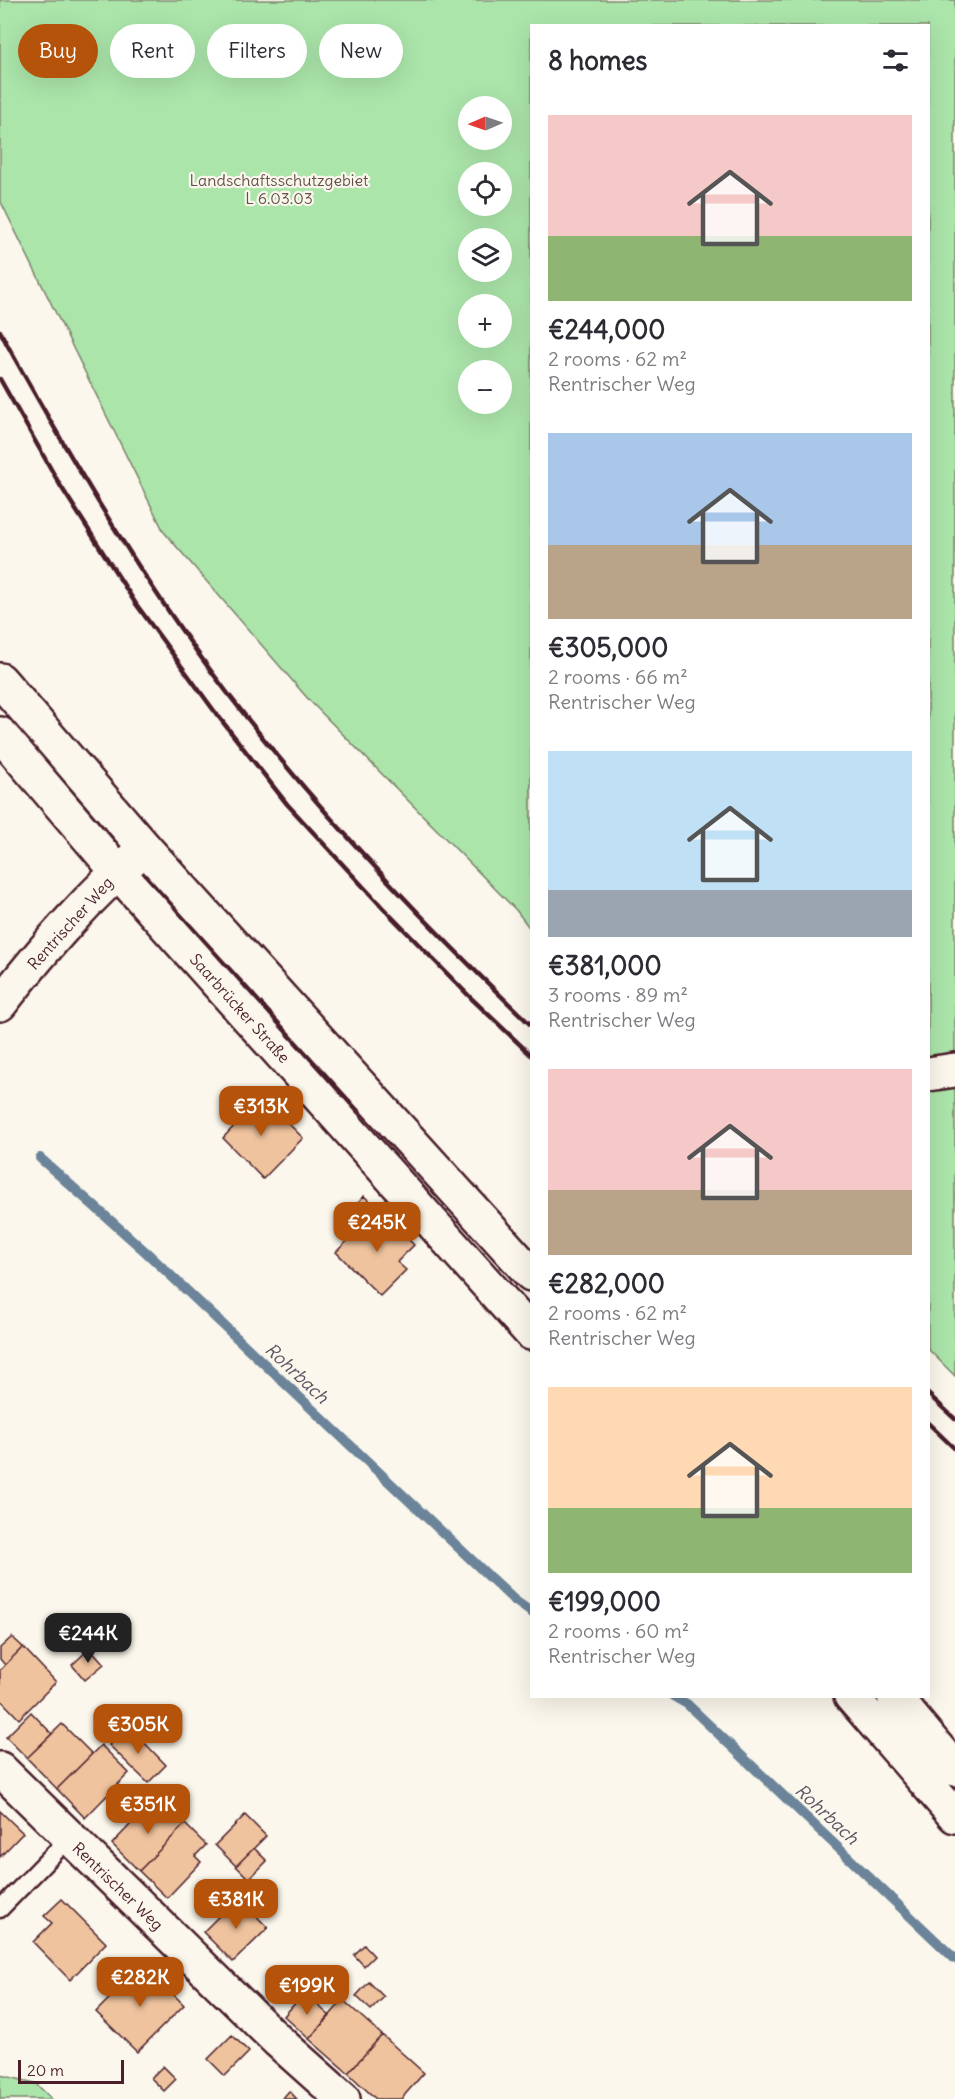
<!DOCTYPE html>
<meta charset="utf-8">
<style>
:root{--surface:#fff;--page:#f7f7f7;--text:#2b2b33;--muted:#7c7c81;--accent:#b45309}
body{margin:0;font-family:Delius,sans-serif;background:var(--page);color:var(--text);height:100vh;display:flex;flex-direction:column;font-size:22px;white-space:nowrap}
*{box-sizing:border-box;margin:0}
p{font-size:20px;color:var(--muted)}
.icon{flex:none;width:33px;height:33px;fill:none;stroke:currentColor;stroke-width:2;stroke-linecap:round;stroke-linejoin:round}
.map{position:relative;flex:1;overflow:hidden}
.panel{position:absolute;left:530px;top:24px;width:400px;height:1674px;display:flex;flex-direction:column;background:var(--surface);border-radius:0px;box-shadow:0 6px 24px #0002}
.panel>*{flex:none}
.banner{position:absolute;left:18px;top:24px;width:422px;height:54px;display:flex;gap:12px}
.needle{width:39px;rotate:268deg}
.controls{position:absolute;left:458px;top:96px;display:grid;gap:12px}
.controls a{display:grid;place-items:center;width:54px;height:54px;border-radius:50%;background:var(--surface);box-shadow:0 6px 24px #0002;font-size:30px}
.scale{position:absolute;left:18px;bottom:15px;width:106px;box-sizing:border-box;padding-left:6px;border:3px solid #4a1f2b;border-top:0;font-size:16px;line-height:21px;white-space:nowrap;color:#4a1f2b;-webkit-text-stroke:4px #fbf7ec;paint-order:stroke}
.price{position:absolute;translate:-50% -51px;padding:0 14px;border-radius:12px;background:var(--accent);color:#fff;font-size:20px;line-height:39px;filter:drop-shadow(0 2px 3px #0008)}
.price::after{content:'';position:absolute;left:50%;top:36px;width:18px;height:14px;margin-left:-9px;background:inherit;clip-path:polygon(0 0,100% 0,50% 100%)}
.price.active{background:#222;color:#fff}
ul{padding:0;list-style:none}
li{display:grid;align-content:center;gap:12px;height:318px;padding:0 18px}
li span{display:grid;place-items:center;height:186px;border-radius:0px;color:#555}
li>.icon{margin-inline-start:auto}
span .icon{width:108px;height:108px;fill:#fffc;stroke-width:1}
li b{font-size:26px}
h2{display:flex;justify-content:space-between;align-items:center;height:72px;padding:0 18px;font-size:26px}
.chip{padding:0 21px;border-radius:27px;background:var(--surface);box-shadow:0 6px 24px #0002;font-size:21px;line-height:54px}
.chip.active{background:var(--accent);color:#fff}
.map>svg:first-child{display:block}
.green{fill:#abe5aa;stroke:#7a826a;stroke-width:1.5;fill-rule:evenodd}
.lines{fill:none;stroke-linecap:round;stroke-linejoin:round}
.stream{stroke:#6c849a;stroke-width:10}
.building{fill:#efc39e;stroke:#4a1f2b;stroke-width:1.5}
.service-casing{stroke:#4a1f2b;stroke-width:21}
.minor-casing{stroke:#4a1f2b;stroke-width:38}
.secondary-casing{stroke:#4a1f2b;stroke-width:38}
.service{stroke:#fbf7ec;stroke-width:16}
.minor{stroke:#fbf7ec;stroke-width:33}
.secondary{stroke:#fbf7ec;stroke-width:33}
.rail{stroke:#4a1f2b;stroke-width:4.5}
.labels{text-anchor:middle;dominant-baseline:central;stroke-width:4.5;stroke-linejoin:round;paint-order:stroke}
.park-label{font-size:16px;fill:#62504b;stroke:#fbf7ec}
.street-label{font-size:16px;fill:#4a1f2b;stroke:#fbf7ec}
.water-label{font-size:18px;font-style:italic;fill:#5b5262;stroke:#fbf7ec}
</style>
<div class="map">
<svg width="955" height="2099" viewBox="0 0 955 2099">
<rect width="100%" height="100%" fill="#fbf7ec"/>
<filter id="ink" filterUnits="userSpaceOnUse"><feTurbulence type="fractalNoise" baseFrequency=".0167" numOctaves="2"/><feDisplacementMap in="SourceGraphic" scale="12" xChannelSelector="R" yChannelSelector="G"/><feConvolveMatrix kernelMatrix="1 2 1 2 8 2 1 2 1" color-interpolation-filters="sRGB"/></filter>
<g filter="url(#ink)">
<path class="green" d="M0 0H955V1376L928 1349V26H531V930L516 910 309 700 164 532 0 200ZM468 106H501V140H468ZM468 172H501V206H468ZM468 238H501V272H468ZM468 304H501V338H468ZM468 370H501V404H468Z
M0 2075 35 2083 52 2099H0Z"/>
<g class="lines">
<path class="stream" d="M40 1158 147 1253 514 1600 531 1612
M673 1696 687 1704 955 1959"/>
</g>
<path class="building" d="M263 1098 303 1138 263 1179 223 1138 235 1125 227 1118 241 1104 249 1111Z
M364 1196 379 1210 355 1234 341 1220Z
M379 1210 414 1245 397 1262 406 1270 380 1296 336 1252Z
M12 1637 23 1647 5 1665 0 1659V1648Z
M23 1647 56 1682 19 1719 0 1699V1670Z
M90 1648 104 1664 85 1680 72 1665Z
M31 1712 52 1734 27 1758 6 1737Z
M62 1724 92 1754 57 1789 27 1758Z
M128 1726 166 1765 148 1783 109 1745Z
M101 1745 129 1773 85 1818 57 1789Z
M162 1802 185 1824 139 1871 112 1844 146 1808 152 1813Z
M0 1811 23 1833 0 1857Z
M245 1815 266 1836 236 1866 215 1845Z
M185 1824 206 1845 195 1856 201 1862 167 1898 139 1871Z
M254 1848 267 1861 249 1879 236 1866Z
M238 1897 268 1928 233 1962 203 1932Z
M62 1899 106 1943 70 1980 33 1942 52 1923 44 1916Z
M364 1945 374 1956 364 1966 354 1955Z
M143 1964 184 2005 137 2052 96 2012Z
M369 1982 384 1997 371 2010 356 1996Z
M304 1993 330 2016 309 2039 284 2016Z
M343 2000 382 2035 348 2073 309 2039Z
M232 2035 249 2052 225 2076 208 2059Z
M382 2035 424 2073 401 2099H376L348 2073Z
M163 2066 176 2079 164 2091 151 2078Z
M289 2091 297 2099H282Z"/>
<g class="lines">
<defs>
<path id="service" d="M0 1909 69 1838"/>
<path id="minor" d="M0 1004C44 948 90 894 145 848
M0 1769 277 2040 343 2099"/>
<path id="secondary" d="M0 680 145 848 531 1274
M0 734 117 871 531 1333
M928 1074 955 1070
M851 1696 955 1816
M894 1696 955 1769"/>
</defs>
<use href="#service" class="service-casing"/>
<use href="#minor" class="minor-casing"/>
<use href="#secondary" class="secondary-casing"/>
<use href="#service" class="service"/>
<use href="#minor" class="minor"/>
<use href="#secondary" class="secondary"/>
<path class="rail" d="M0 331C16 362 34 392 51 422 105 516 163 609 229 695 320 813 423 922 531 1025
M0 379 60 485 136 604 215 712 287 804 382 907 472 999 531 1055
M928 1394 955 1419
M928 1423 955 1449"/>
</g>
</g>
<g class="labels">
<g class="park-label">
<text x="279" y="180">Landschaftsschutzgebiet<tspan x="279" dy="18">L 6.03.03</tspan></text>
</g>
<g class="street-label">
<text transform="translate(70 923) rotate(-48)">Rentrischer Weg</text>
<text transform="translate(240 1008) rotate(48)">Saarbrücker Straße</text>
<text transform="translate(118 1886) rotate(44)">Rentrischer Weg</text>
</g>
<g class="water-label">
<text transform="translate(297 1373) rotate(43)">Rohrbach</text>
<text transform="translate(827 1814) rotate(43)">Rohrbach</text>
</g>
</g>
</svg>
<div class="controls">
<a><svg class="needle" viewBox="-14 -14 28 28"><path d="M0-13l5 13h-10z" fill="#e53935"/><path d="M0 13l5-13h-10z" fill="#7c7c81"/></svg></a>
<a><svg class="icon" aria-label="locate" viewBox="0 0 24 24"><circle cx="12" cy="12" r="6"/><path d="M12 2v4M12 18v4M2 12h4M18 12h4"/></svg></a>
<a><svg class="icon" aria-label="layers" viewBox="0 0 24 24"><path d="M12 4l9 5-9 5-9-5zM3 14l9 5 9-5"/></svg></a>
<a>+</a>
<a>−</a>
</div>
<div class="scale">20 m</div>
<b class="price" style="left:261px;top:1137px">€313K</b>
<b class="price" style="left:377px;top:1253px">€245K</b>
<b class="price active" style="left:88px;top:1664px">€244K</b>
<b class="price" style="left:138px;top:1755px">€305K</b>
<b class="price" style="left:148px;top:1835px">€351K</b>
<b class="price" style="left:236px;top:1930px">€381K</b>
<b class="price" style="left:140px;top:2008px">€282K</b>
<b class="price" style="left:307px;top:2016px">€199K</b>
<div class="banner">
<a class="chip active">Buy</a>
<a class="chip">Rent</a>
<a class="chip">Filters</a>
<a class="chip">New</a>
</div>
<section class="panel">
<h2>8 homes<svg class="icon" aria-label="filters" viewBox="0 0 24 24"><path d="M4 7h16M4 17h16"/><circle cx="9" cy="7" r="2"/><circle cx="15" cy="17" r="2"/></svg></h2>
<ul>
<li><span style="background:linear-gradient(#f6c9c9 65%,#8fb573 0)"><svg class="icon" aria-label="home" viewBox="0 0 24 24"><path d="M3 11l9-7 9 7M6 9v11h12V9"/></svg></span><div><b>€244,000</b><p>2 rooms · 62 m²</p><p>Rentrischer Weg</p></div></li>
<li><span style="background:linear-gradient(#a9c7e8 60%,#b9a48a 0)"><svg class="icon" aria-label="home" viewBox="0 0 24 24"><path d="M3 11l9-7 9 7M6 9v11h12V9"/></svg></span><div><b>€305,000</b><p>2 rooms · 66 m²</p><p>Rentrischer Weg</p></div></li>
<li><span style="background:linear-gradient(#bfe0f5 75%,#9aa5b1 0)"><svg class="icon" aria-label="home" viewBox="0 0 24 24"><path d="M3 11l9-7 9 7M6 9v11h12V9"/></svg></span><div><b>€381,000</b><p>3 rooms · 89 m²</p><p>Rentrischer Weg</p></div></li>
<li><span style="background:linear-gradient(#f6c9c9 65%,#b9a48a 0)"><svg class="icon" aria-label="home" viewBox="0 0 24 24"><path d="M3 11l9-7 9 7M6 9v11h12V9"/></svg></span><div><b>€282,000</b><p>2 rooms · 62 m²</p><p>Rentrischer Weg</p></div></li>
<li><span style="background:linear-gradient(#ffd9b3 65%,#8fb573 0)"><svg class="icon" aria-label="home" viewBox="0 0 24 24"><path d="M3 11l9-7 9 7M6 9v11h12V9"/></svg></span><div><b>€199,000</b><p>2 rooms · 60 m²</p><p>Rentrischer Weg</p></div></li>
</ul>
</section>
</div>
